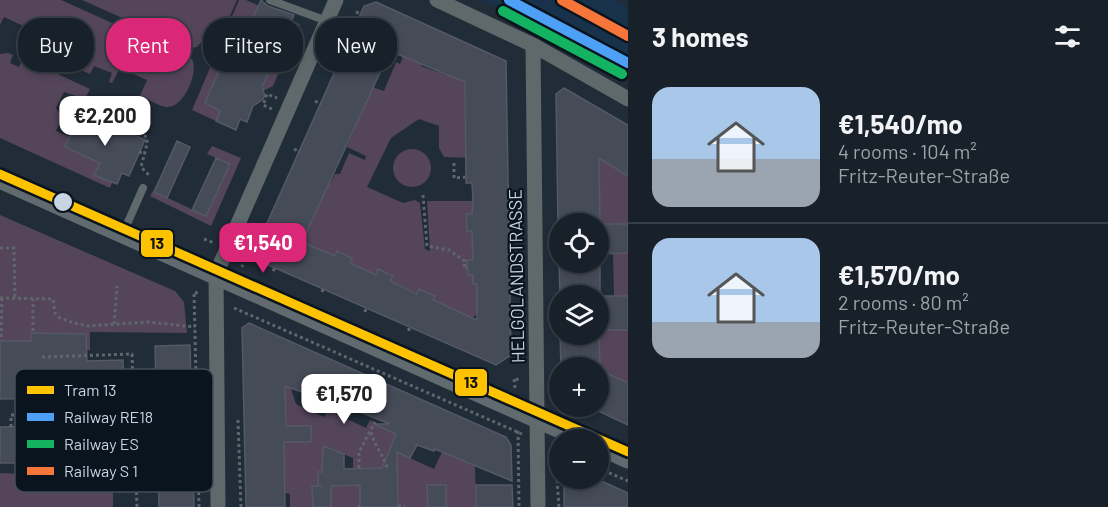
<!DOCTYPE html>
<meta charset="utf-8">
<style>
:root{--surface:#18212a;--page:#252e36;--text:#f1f3f6;--muted:#9fa3a8;--line:#363e47;--accent:#db2777}
body{margin:0;font-family:Barlow,sans-serif;background:var(--page);color:var(--text);height:100vh;display:flex;flex-direction:column;font-size:22px;white-space:nowrap}
*{box-sizing:border-box;margin:0}
p{font-size:20px;color:var(--muted)}
.icon{flex:none;width:33px;height:33px;fill:none;stroke:currentColor;stroke-width:2;stroke-linecap:round;stroke-linejoin:round}
.map{position:relative;flex:1;overflow:hidden}
.sheet{display:flex;flex-direction:column;background:var(--surface);width:480px}
.sheet>*{flex:none}
.guide{position:absolute;left:18px;top:18px;width:519px;height:54px;display:flex;gap:12px}
.buttons{position:absolute;left:549px;top:213px;display:grid;gap:12px}
.buttons a{display:grid;place-items:center;width:60px;height:60px;border-radius:50%;background:var(--surface);box-shadow:0 3px 9px #0003,0 0 0 2px var(--line);font-size:30px}
.price{position:absolute;translate:-50% -51px;padding:0 14px;border-radius:12px;background:#fff;color:#222;font-size:20px;line-height:39px;filter:drop-shadow(0 2px 3px #0008)}
.price::after{content:'';position:absolute;left:50%;top:36px;width:18px;height:14px;margin-left:-9px;background:inherit;clip-path:polygon(0 0,100% 0,50% 100%)}
.price.active{background:var(--accent);color:#fff}
ul{padding:0;list-style:none}
li{display:flex;align-items:center;gap:18px;height:150px;padding:0 24px}
li+li{border-top:2px solid var(--line)}
li span{display:grid;place-items:center;flex:none;width:168px;height:120px;border-radius:18px;color:#555}
li>.icon{margin-inline-start:auto}
span .icon{width:72px;height:72px;fill:#fffc;stroke-width:1}
li b{font-size:26px}
h2{display:flex;justify-content:space-between;align-items:center;height:72px;padding:0 24px;font-size:26px}
.pill{padding:0 21px;border-radius:24px;background:var(--surface);box-shadow:0 3px 9px #0003,0 0 0 2px var(--line);font-size:21px;line-height:54px}
.pill.active{background:var(--accent);color:#fff}
main{display:flex;flex:1;min-height:0}
.map>svg:first-child{display:block}
.built{fill:#19324b}
.green{fill:#54455b}
.building{fill:#454b57;stroke:#545965;stroke-width:1.5;fill-rule:evenodd}
.lines{fill:none;stroke-linecap:round;stroke-linejoin:round}
.path{stroke:#5f666b;stroke-width:3;stroke-dasharray:3 3;stroke-linecap:butt}
.lane{stroke:#5f686b;stroke-width:8}
.street{stroke:#5f686b;stroke-width:15}
.secondary{stroke:#606a6f;stroke-width:21}
.rail-1-casing{stroke:#0a141e;stroke-width:15}
.rail-2-casing{stroke:#0a141e;stroke-width:15}
.rail-3-casing{stroke:#0a141e;stroke-width:15}
.rail-1{stroke:#4ea0f7;stroke-width:10}
.rail-2{stroke:#13b361;stroke-width:10}
.rail-3{stroke:#f67539;stroke-width:10}
.tram-1-casing{stroke:#0a141e;stroke-width:14}
.tram-1{stroke:#fdc300;stroke-width:9}
.stop-dot{fill:#c7d4e2;stroke:#0a141e;stroke-width:2}
.labels{text-anchor:middle;dominant-baseline:central;stroke-width:4.5;stroke-linejoin:round;paint-order:stroke}
.street-label{font-size:18px;fill:#c7d4e2;stroke:#0a141e}
.key{fill:#0a141e;stroke:#434e59;stroke-width:1.5}
.key-label{font-size:16px;fill:#c7d4e2}
.line-badge{stroke:#0a141e;stroke-width:2}
.pale-badge-label{font-size:16px;text-anchor:middle;font-weight:bold;fill:#111}
</style>
<main>
<div class="map">
<svg width="628" height="507" viewBox="0 0 628 507">
<rect width="100%" height="100%" fill="#202c38"/>
<path class="built" d="M481 0H616L628 7V75L525 19Z"/>
<path class="green" d="M0 0H61L192 59C199 72 184 109 166 107 158 106 148 99 140 96L147 80 120 68 112 83 109 82 112 73 94 66 90 74 78 69 83 56 53 43 47 55 49 45 30 36 23 45 30 29 4 17 0 25Z
M82 0H237L220 38 209 33 197 47 190 48Z
M239 0H246L300 24 273 86 263 91 260 90 290 25 257 11 214 107 220 111 216 121 192 110Z
M405 51 409 59 421 64V66L458 79H465L471 133H465V143L471 144 472 158 444 157 439 148V126L419 119 391 138 367 187 403 203 415 200 420 203 425 249 430 251 427 201H473L472 215 466 216 467 231H472L473 260 467 261 468 275H473L477 284V314L472 318 433 301 434 296 419 289 417 293 390 281 392 275 378 270 376 275 350 263 352 258 337 252 335 256 302 246 301 235C310 220 316 207 323 192 326 186 332 182 335 174H340L349 153 365 160 366 156 347 147 372 87 384 91 396 62 400 64Z
M8 53 13 55 10 63 19 67 23 58 90 89 85 99 64 92 56 108 62 117 56 131 70 137 65 147 117 170 110 188 0 138V54Z
M594 139 625 166 622 172 628 176V224L616 253H628V296H614V330H628V383L603 371 600 366 599 296H614L613 254H599L600 221Z
M212 146 241 158 211 226 150 196 153 191 206 216 230 164 207 154Z
M393 168a19 19 0 1 1 38 0a19 19 0 1 1-38 0Z
M0 215 175 291 184 302 187 333 90 332V350L0 352Z
M294 381 291 389 296 404 324 417 329 406 345 413 343 417 366 428 370 420 394 433 397 432 390 449 434 469 442 452 475 466 476 507H446V485H428V507H398L397 468H353V458L323 446 322 472H318V486L313 487V507H290V494L285 493 284 442H311L310 426H283L277 391Z
M0 473 113 477V507H0Z
M331 486H360V507H331Z"/>
<path class="building" d="M261 0 268 6 294 15 262 87 265 96 262 100 253 106 247 122 240 119 236 130 216 121 220 111 205 103 224 59 233 63Z
M376 2 506 61 511 355 496 365 259 261 255 250 364 6ZM390 51 465 82 466 183H472L473 201 472 214H466L467 231H472L473 260H467L468 275H473V284H477V320L433 300 435 296 419 289 417 294 390 281 393 276 378 269 376 275 350 263 352 258 337 251 335 256 302 242Z
M564 88 628 125V176L599 158 600 224H558L556 94Z
M81 111 145 140 129 176 122 173 117 184 94 175 100 163 65 147Z
M177 141 190 147 167 198 154 192Z
M216 158 230 164 206 216 192 210Z
M598 224H628V253L598 254Z
M559 262H600V296H560Z
M598 296H628V330H598Z
M249 323 506 437 511 445 512 481 435 449 434 451 417 445 410 458 397 452 398 507H360V485L331 486V507H313L312 486H322H318V472H322L323 446 344 454V469L382 468 396 434 374 424H390L310 392V395L285 386 286 426H311V442H284L285 507H246L242 328Z
M31 333 86 334 87 361 123 360 124 397 0 399V341H31Z
M560 334H599L600 368H561Z
M190 345 194 507H159L155 346Z
M598 369 628 383V425L598 411Z
M42 426 43 463H0V427Z
M564 478H595L628 493V507H564Z
M427 485H446V507H428Z
M476 485H512L513 507H476Z"/>
<g class="lines">
<path class="path" d="M356 12 361 14
M334 59 339 62
M315 101 321 104
M272 109 263 105 267 94 277 98
M86 114 88 110 147 137V144L141 167 149 175
M294 149 300 152
M139 152 145 154
M454 163V178L465 177
M423 195 427 246 449 250 465 261 464 268H467
M204 239 214 243
M0 248H14L15 298
M242 255 245 256 242 267
M253 260 257 255
M273 271 275 268
M322 292 323 289
M0 298 53 299 55 313 60 318 74 323 88 326 148 322 195 327
M234 308 522 434
M365 312 366 308
M114 324 117 286
M33 331V299
M409 331V328
M1 337 2 298
M42 357 132 354 137 507
M515 388 514 378 521 381
M90 414V424
M238 420 241 507
M11 427V415L156 414
M518 431 519 507
M371 432C374 446 384 455 387 468
M555 450 559 507
M359 468V452L375 422
M598 468 628 481
M398 506 405 507
M199 507 194 292 200 294
M358 507H360"/>
<path class="lane" d="M270 0 327 21
M124 231 143 188"/>
<path class="street" d="M437 0 533 45 628 99
M533 45 538 507
M218 507 216 274 336 0"/>
<path class="secondary" d="M0 178 587 440
M598 444 628 458"/>
<defs>
<path id="rail-1" d="M509 0 628 63"/>
<path id="rail-2" d="M503 11 622 74"/>
<path id="rail-3" d="M562 0 628 36"/>
</defs>
<use href="#rail-1" class="rail-1-casing"/>
<use href="#rail-2" class="rail-2-casing"/>
<use href="#rail-3" class="rail-3-casing"/>
<use href="#rail-1" class="rail-1"/>
<use href="#rail-2" class="rail-2"/>
<use href="#rail-3" class="rail-3"/>
<defs>
<path id="tram-1" d="M0 174 628 452"/>
</defs>
<use href="#tram-1" class="tram-1-casing"/>
<use href="#tram-1" class="tram-1"/>
</g>
<circle class="stop-dot" cx="63" cy="202" r="10"/>
<g class="labels">
<g class="street-label">
<text transform="translate(516 276) rotate(-91)">HELGOLANDSTRASSE</text>
</g>
</g>
<rect x="15" y="369" width="198" height="123" rx="9" class="key"/>
<rect x="27" y="386" width="27" height="8" fill="#fdc300"/>
<rect x="27" y="413" width="27" height="8" fill="#4ea0f7"/>
<rect x="27" y="440" width="27" height="8" fill="#13b361"/>
<rect x="27" y="467" width="27" height="8" fill="#f67539"/>
<g class="key-label">
<text x="64" y="396">Tram 13</text>
<text x="64" y="423">Railway RE18</text>
<text x="64" y="450">Railway ES</text>
<text x="64" y="477">Railway S 1</text>
</g>
<g class="line-badge">
<rect x="140" y="229" width="34" height="29" rx="6" fill="#fdc300"/>
<rect x="454" y="368" width="34" height="29" rx="6" fill="#fdc300"/>
</g>
<g class="pale-badge-label">
<text x="157" y="249">13</text>
<text x="471" y="388">13</text>
</g>
</svg>
<div class="buttons">
<a><svg class="icon" aria-label="locate" viewBox="0 0 24 24"><circle cx="12" cy="12" r="6"/><path d="M12 2v4M12 18v4M2 12h4M18 12h4"/></svg></a>
<a><svg class="icon" aria-label="layers" viewBox="0 0 24 24"><path d="M12 4l9 5-9 5-9-5zM3 14l9 5 9-5"/></svg></a>
<a>+</a>
<a>−</a>
</div>
<b class="price" style="left:105px;top:147px">€2,200</b>
<b class="price active" style="left:263px;top:274px">€1,540</b>
<b class="price" style="left:344px;top:425px">€1,570</b>
<div class="guide">
<a class="pill">Buy</a>
<a class="pill active">Rent</a>
<a class="pill">Filters</a>
<a class="pill">New</a>
</div>
</div>
<section class="sheet">
<h2>3 homes<svg class="icon" aria-label="filters" viewBox="0 0 24 24"><path d="M4 7h16M4 17h16"/><circle cx="9" cy="7" r="2"/><circle cx="15" cy="17" r="2"/></svg></h2>
<ul>
<li><span style="background:linear-gradient(#a9c7e8 60%,#9aa5b1 0)"><svg class="icon" aria-label="home" viewBox="0 0 24 24"><path d="M3 11l9-7 9 7M6 9v11h12V9"/></svg></span><div><b>€1,540/mo</b><p>4 rooms · 104 m²</p><p>Fritz-Reuter-Straße</p></div></li>
<li><span style="background:linear-gradient(#a9c7e8 70%,#9aa5b1 0)"><svg class="icon" aria-label="home" viewBox="0 0 24 24"><path d="M3 11l9-7 9 7M6 9v11h12V9"/></svg></span><div><b>€1,570/mo</b><p>2 rooms · 80 m²</p><p>Fritz-Reuter-Straße</p></div></li>
</ul>
</section>
</main>
